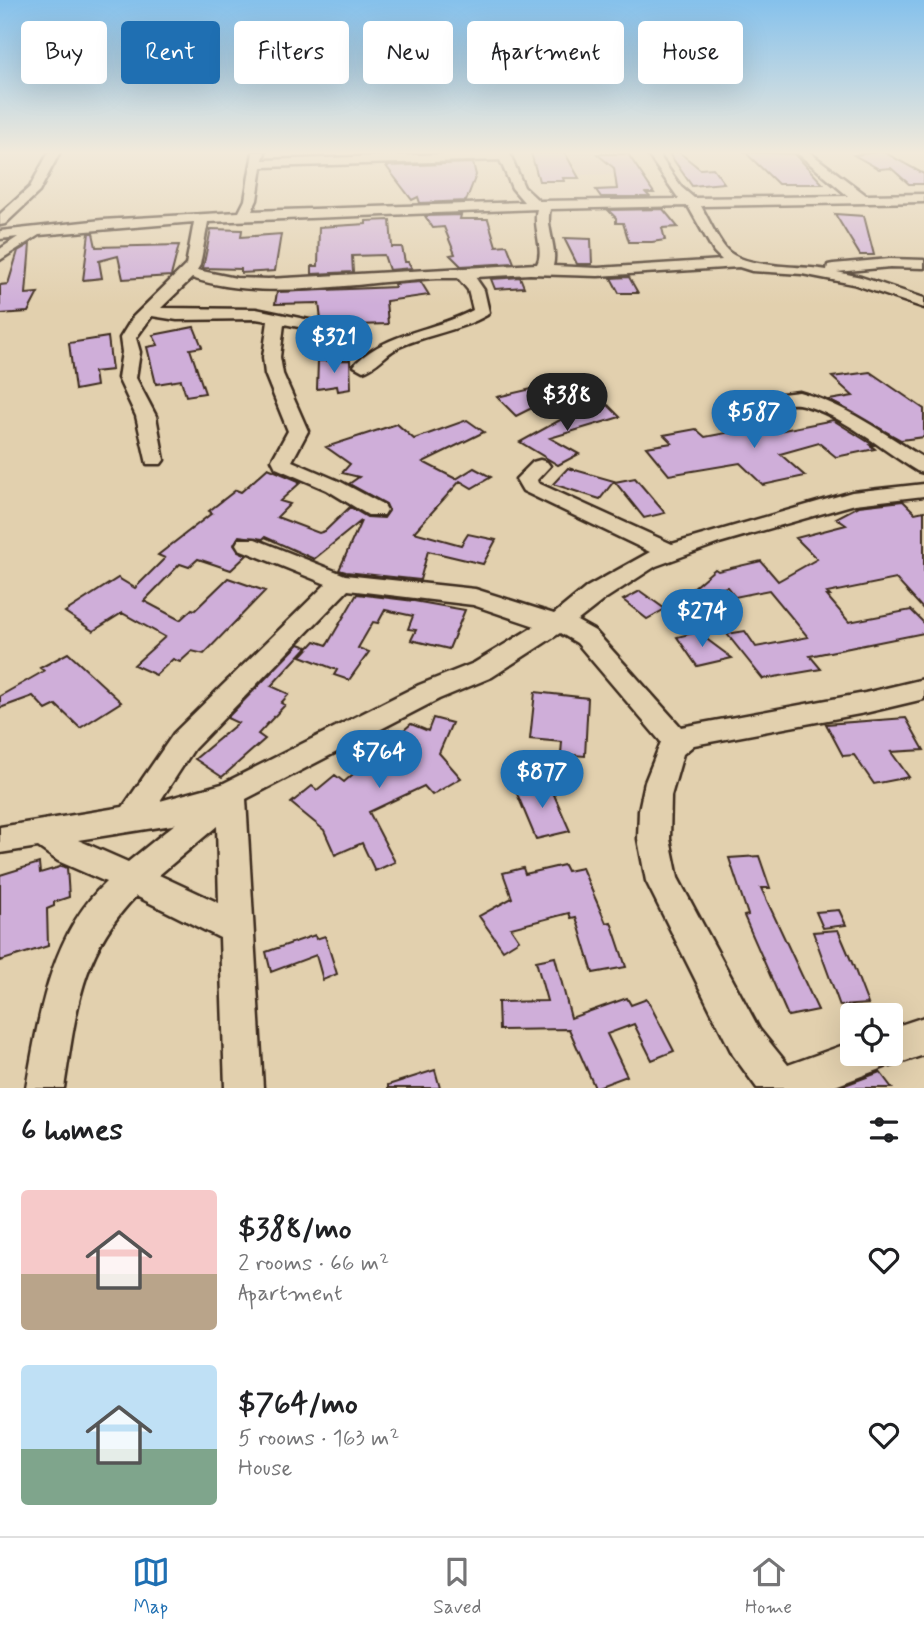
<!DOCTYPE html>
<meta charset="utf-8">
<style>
:root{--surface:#fff;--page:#f2f2f2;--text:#202124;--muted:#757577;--line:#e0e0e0;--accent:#1f6fb2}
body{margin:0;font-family:Mynerve,sans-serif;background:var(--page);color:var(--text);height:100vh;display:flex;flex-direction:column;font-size:26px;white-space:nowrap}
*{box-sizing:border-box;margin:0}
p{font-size:23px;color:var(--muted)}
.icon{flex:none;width:38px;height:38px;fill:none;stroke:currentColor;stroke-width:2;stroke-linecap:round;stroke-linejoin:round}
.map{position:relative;height:1088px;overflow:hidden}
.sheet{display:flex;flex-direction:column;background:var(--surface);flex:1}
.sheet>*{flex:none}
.guide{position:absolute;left:21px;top:21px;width:882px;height:63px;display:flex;gap:14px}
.buttons{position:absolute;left:840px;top:1003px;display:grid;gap:14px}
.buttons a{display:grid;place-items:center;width:63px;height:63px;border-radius:7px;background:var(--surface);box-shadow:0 7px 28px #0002;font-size:35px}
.price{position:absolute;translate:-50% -60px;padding:0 16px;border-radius:24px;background:var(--accent);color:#fff;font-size:23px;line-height:46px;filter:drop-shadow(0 2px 4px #0008)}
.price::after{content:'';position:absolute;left:50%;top:42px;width:21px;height:16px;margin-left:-10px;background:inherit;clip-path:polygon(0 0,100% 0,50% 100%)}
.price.selected{background:#222;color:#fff}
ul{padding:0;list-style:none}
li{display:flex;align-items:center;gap:21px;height:175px;padding:0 21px}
li span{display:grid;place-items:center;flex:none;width:196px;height:140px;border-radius:7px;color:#555}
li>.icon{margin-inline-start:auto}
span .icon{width:84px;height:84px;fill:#fffc;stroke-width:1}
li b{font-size:30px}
h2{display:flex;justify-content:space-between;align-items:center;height:84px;padding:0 21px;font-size:30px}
.pill{padding:0 24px;border-radius:7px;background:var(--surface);box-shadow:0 7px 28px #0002;font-size:24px;line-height:63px}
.pill.selected{background:var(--accent);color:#fff}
.dock{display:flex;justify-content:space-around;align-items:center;height:98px;border-top:2px solid var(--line);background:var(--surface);font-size:19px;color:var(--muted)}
.dock a{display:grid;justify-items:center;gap:4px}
.dock .selected{color:var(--accent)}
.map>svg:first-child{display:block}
.built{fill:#dcc6bb}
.building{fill:#cfaed9;stroke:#3b2a1e;stroke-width:2}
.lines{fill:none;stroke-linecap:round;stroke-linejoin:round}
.minor-casing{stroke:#3b2a1e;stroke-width:5}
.minor{fill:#e2d0ae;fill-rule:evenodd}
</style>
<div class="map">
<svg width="924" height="1088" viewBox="0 0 924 1088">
<rect width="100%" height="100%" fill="#e2d0ae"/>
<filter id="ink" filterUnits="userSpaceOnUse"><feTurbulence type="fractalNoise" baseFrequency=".0143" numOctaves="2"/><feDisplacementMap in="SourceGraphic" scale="14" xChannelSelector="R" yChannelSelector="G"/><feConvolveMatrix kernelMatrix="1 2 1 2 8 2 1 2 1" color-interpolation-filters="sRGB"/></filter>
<g filter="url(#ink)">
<path class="built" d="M567 152H624L638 174 580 175Z"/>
<path class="building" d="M668 152H679L700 169 713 168 724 183 692 186Z
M745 152 795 154 823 184H778Z
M877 152H884L924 174V184H909L891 168 879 169 854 155Z
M531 153H565L579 178H563L564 181H539Z
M597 154H628L654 193H646L650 197H601L596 190 617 189 614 168Z
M473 163 476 175 466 201 420 203 418 197 412 200 386 166Z
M663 209 678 227 662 228 665 240 652 242H629L623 223H616V218L608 210Z
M835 214 864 216 874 255H860Z
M461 215 460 219H488L496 246 507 245 514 263 461 266 450 255 455 254 444 227 433 228 425 216Z
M390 220 392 247H402L405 262H408L412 268 389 270 384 255 352 256 353 272 312 274V266H318L319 227 366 224V221Z
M211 229 242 230 241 237 281 234 275 271 241 273V269L203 268Z
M89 233H93L96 247 179 245 171 276 123 279 118 256 99 261 102 278 83 280Z
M564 238 591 239 592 264H577Z
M30 244 26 294 38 293 28 312 0 314V285L8 284 18 251Z
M520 277 524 287 495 289 491 279Z
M629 277 638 293H619L611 278Z
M421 282 429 295 386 301 388 324 357 325 360 335 345 336 341 326 328 327 326 322 321 320 319 303 275 304 277 292 395 287 394 284Z
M194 327 202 347 190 349 205 393 186 396 181 380 156 384 147 347 158 345 153 335Z
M108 337 112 370 94 372 96 386 75 390 69 343Z
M350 360 351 389 338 391 337 386 317 389 318 361Z
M870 372 924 409V437L901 440 829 400 853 396 832 377Z
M540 387 552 398 516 416 497 397Z
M608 405 620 417 550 438 579 454 558 465 520 442 571 414Z
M467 420 484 432 423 462 456 479 474 468 491 477 472 488 460 481 414 532 461 545 468 534 496 540 483 564 428 551 420 580 346 572 339 570 361 521 314 559 265 537 263 539 239 536 234 545 238 551 247 555 231 570 198 559 189 567 180 564 144 601 180 620 192 609 195 610 228 578 265 591 204 654 192 651 180 662 173 659 156 675 134 665 165 637 122 613 93 631 65 612 118 578 135 588 165 558 158 555 212 513 209 511 236 490 241 492 268 468 301 482 280 501 290 504 277 517 319 533 325 531 350 507 367 517 384 518 389 511 386 504 349 484 359 477 342 473 350 464 326 447 397 424 414 439Z
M833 420 873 445H870L875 449 836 457 819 443 780 454 805 476 763 485 740 463 669 475 646 447 672 443 664 435 696 429 705 437 752 428 759 435Z
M568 468 614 481 600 499 553 484Z
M635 478 665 513 644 518 615 482Z
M903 501 915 513 924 511V610L896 579 827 593 830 596H827L849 622 911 610 924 623V633L810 656 821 669 763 679 727 634 745 631 756 647 808 637 769 590 735 597 727 587 679 600 715 569 718 571 761 561 778 581 817 559 796 538 846 525 836 518 859 506Z
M640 591 665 609 647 619 623 600Z
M357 594 414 601 465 610 449 649 411 640 416 630 408 629 413 616 385 610 378 623 373 622 358 648 369 652 349 680 334 675 337 670 301 656 315 641 327 645Z
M697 632 732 658 697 666 677 637Z
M299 644 307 647 271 686 289 694 281 703 285 705 258 734 265 739 222 777 195 759 238 723 227 718Z
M68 653 121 702 80 728 56 705 46 710 33 696 0 708V696L44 671 40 668Z
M535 692 588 698 585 756 561 754 562 742 530 739Z
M433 718 452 723 439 753 461 778 432 795 424 786 369 812 395 862 375 871 362 843 335 855 324 830 291 803 312 786 317 790 335 775 344 782 411 724 428 731Z
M906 718 924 750 891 752 909 777 874 784 854 755 843 756 826 724Z
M548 781 570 831 536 839 515 789Z
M759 856 770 888H761L818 1010 788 1016 744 916 748 915 729 858Z
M39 863 40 873 63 866 67 868 69 897 54 902V906L47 909 48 946 0 961V875Z
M564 865 567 871 582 868 606 923 611 922 626 967 593 973 576 917 571 918 569 913 511 928 519 940 503 950 479 916 512 898 503 873 523 868 525 874Z
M839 910 846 925 823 928 816 912Z
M838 930 853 965 868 1004 840 1006 813 932Z
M315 935 316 939 325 936 337 974 323 980 316 955 271 972 266 952Z
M555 957 571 1018 627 998 631 1005 647 999 674 1051 652 1060 634 1024 607 1034 627 1076 595 1088 569 1029 499 1030 498 1002 547 1001 536 961Z
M435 1070 440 1088H388V1085Z
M880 1072 892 1088H837Z"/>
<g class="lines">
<defs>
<path id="minor" d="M49 152H60L39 192 5 224 0 225V214L30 187Z
M253 152H265L263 160 509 152 524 187 539 201 679 199 646 152H657L681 187 694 198 848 196 796 152H809L866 195 924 194V202L701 206C709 220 716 237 726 249 743 269 801 265 827 270L828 265 833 264 890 259 924 260V268L890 267 837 272 861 277 924 298V308L853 284 802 274 752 271 739 267 598 276 530 274 475 277 484 290 489 312 487 315C459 331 428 334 399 347 386 353 376 368 363 371L354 366 357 362C390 331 434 331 473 310L468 290 458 278H438C361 281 266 303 192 278L161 308 256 309 324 323 326 326 324 329 318 331 284 324 280 357 283 374 308 431 292 461 341 482 384 505 387 510 384 515H368L327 490 276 468 272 460 288 431 265 374 263 357 268 321 256 319 177 320 152 316 136 338 140 352 136 378 156 416 164 460 161 464H147L136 416 118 378 122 352 120 338 133 317 186 265 194 222 39 235 0 260V249L18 237 0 239V231L102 220 239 212 245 200ZM500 160 512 188 524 202 252 211 257 200 262 167ZM688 206 714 252 722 260 598 268 553 266C558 247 545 228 550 209ZM537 209C532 226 545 250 537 264L268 279 236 278 197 270 200 265 208 222Z
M799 392C845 404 884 434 924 458V473L917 471C881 449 844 416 803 405 784 399 739 418 729 405L738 399Z
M540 460 547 462 550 466 537 480 538 483 672 544 852 492 924 484V496L855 504 719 543 656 566 605 599 577 621 595 631 681 727 865 693 924 679V699L865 713 694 745 683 754 671 796 670 839 678 878 759 1029 788 1065 852 1042V1054H891V1028L924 1017V1055L891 1066 887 1064 885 1067 830 1088H757L733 1055 646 881 638 839 639 810 645 782 661 742 577 643 560 633 492 677 439 699 246 799 263 1088H225L220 938 136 896C80 953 76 1013 64 1088H26C39 1016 50 935 106 882L58 861 38 847 0 853V827L123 807 174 733 326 584 239 549 236 544 239 539H255L345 575 475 589 554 614 587 587 650 552 523 491 516 479 533 462ZM348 590 473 605 535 626 474 663 419 685 222 784 160 801 194 749ZM176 823 128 862 78 840 172 825ZM217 826 219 903 159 875Z"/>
</defs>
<use href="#minor" class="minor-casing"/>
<use href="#minor" class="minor"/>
</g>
</g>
<linearGradient id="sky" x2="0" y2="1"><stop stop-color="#85c1ec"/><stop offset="0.5" stop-color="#f2eadb"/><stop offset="1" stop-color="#f2eadb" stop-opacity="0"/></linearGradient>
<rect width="924" height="305" fill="url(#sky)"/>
</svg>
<div class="buttons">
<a><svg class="icon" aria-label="locate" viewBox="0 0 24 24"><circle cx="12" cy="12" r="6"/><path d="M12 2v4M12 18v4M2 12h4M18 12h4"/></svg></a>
</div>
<b class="price" style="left:334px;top:375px">$321</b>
<b class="price selected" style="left:567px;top:433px">$388</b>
<b class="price" style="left:754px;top:450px">$587</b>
<b class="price" style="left:702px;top:649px">$274</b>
<b class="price" style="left:379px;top:790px">$764</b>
<b class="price" style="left:542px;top:810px">$877</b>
<div class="guide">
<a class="pill">Buy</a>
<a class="pill selected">Rent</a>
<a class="pill">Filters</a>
<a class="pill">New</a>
<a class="pill">Apartment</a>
<a class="pill">House</a>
</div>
</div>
<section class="sheet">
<h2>6 homes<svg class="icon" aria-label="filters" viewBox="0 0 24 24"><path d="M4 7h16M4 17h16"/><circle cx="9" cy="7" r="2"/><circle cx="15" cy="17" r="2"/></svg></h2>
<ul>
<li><span style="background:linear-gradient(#f6c9c9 60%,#b9a48a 0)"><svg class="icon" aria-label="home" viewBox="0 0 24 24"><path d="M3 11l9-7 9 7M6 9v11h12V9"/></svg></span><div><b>$388/mo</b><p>2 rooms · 66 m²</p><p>Apartment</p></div><svg class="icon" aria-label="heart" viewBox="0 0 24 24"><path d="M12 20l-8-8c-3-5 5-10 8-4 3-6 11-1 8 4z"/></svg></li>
<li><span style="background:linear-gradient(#bfe0f5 60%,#7fa58c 0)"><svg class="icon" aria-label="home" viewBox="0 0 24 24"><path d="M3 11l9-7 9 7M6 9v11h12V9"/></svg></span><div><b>$764/mo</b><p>5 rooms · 163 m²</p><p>House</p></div><svg class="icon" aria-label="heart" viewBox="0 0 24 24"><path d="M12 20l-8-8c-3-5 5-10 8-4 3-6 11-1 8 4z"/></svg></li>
</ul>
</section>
<nav class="dock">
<a class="selected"><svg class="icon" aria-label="map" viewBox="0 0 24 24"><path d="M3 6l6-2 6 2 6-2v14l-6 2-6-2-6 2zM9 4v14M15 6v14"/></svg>Map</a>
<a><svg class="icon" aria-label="saved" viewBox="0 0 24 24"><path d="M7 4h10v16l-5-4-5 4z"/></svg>Saved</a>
<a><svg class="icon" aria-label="home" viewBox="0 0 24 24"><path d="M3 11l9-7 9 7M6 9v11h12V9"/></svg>Home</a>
</nav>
